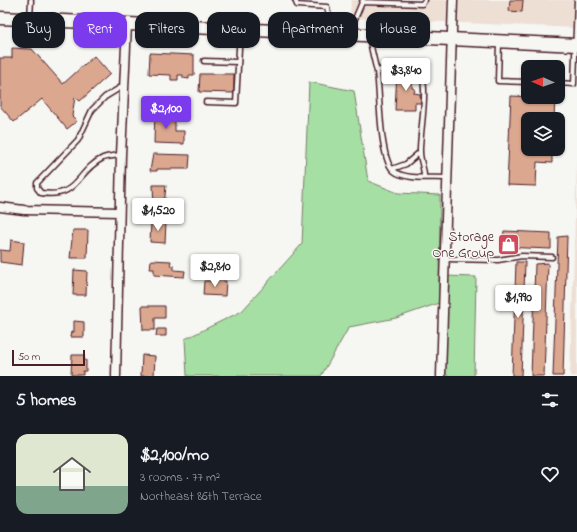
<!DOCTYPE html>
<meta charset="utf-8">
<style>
:root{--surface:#171b24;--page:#20242c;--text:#f1f3f6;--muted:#9ea1a6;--line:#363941;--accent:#7c3aed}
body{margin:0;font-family:"Indie Flower",sans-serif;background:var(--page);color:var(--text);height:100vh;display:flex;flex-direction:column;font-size:15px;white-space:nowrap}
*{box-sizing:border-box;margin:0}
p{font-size:13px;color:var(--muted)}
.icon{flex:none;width:22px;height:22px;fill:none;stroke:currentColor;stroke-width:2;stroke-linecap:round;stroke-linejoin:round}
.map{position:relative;height:376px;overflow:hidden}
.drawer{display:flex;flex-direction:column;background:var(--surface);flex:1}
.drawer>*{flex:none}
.banner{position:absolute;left:12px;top:12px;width:553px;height:36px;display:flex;gap:8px}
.needle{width:26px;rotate:272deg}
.tools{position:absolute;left:521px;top:60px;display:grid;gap:8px}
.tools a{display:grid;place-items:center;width:44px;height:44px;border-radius:8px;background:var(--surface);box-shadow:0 1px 3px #0004;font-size:20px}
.scale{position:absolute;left:12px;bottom:10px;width:73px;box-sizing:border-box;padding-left:4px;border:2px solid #4a1f2b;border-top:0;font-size:11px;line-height:14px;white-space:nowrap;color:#4a1f2b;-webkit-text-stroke:3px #f6f6f2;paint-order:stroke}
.price{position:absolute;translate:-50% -34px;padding:0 9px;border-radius:4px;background:#fff;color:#222;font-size:13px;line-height:26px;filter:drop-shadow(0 1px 2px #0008)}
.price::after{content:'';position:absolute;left:50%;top:24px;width:12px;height:9px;margin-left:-6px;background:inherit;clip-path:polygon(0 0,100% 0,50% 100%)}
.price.current{background:var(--accent);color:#fff}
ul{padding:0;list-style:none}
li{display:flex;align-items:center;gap:12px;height:100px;padding:0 16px}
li+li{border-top:1px solid var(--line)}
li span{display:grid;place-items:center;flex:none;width:112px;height:80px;border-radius:12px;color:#555}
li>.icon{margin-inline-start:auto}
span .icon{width:48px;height:48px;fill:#fffc;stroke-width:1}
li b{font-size:17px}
h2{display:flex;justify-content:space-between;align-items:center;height:48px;padding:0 16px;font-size:17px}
.tag{padding:0 14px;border-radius:12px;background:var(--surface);box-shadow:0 1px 3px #0004;font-size:14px;line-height:36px}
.tag.current{background:var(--accent);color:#fff}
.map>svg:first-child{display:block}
.built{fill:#eedfd4}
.green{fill:#a6dfa4;stroke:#787f68}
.building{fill:#dba88f;stroke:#4a1f2b}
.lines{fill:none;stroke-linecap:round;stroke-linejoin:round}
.service-casing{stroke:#4a1f2b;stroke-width:7}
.minor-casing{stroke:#4a1f2b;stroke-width:11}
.secondary-casing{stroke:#4a1f2b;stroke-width:15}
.service{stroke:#f6f6f2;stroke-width:4}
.minor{stroke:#f6f6f2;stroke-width:8}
.secondary{stroke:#f6f6f2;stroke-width:12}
.labels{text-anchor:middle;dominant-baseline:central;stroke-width:3;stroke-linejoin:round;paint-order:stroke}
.poi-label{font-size:14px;fill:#4a1f2b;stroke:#f6f6f2;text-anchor:end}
</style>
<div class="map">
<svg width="577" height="376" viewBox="0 0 577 376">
<rect width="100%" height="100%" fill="#f6f6f2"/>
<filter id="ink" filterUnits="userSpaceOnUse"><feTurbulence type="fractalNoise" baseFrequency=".025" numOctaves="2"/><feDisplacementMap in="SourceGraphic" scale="8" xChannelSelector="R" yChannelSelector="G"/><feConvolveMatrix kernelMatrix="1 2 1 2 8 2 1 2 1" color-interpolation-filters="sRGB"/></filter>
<g filter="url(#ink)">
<path class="built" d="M351 0H577V28L350 18Z
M577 157V376H570Z"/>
<path class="green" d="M309 82 354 91 368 181 398 193 440 195 439 303 396 318 349 327 321 376H187L185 339 242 311 302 244Z
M444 276 476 277 474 376H441Z"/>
<path class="building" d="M510 0H523L522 12 509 11Z
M12 48 32 49 63 84 94 56 110 74 80 101 75 97 72 116 77 121 67 129 42 99 14 122 0 106V58H12Z
M150 53 194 55V75H189V79L183 78V75H178V80H171V75L149 74Z
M397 71H413L412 88 415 89 414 93 420 94 421 103H415V110H395Z
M200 74H234V93L199 92Z
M511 96 555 98 554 119H528V149H552V163L537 162 536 186 507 185Z
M155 110 170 111V121L175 122V131H184V144L154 143Z
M153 154 190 155 189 169H157V171H150Z
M153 185H166L164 207H154Z
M151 222H166L165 243 150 242Z
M73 230H88L87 258H70Z
M504 231 551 233V249L502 247Z
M567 236 563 376H553L558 237Z
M11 240 24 242 22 265 0 262V250L10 251Z
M151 260 171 261 170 266H174V270L185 271 184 277 154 275V269H150Z
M516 262H525L521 376H512Z
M548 263 544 376H531L535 264Z
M74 270 87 271 86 295H73Z
M204 281H226L225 296 203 295Z
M142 306H165V318H155V330H143Z
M74 321 84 322V337H70L71 332H74Z
M157 329H166V336H156Z
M72 355H84V360H86V371H83V375H71Z
M142 355 155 356 154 376H141Z"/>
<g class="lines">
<defs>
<path id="service" d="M295 0 297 5 327 7 329 16 327 31
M362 2 422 4 425 0
M30 19 31 0
M349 33 363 0
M369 36C371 48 374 60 377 72 380 92 379 160 394 171 404 180 434 177 448 178
M499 42 498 81 528 82
M204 61 238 62
M377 71C388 68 408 60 418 69 431 80 419 135 420 152 420 160 424 168 424 176
M558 83 574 84 577 0
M206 102 236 103 240 30
M121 155C115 156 108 156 103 158 76 171 79 199 41 193L37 188V183L78 140 92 110 105 97 123 86
M392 169 406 164 420 152
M445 259 498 260 522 256 552 257"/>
<path id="minor" d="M0 207 24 210 119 212
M116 376 121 155 127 24
M441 376 453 0"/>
<path id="secondary" d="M0 18 577 45"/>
</defs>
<use href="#service" class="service-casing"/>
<use href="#minor" class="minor-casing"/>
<use href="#secondary" class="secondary-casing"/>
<use href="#service" class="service"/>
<use href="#minor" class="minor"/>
<use href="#secondary" class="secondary"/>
</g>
</g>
<defs>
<symbol id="shop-square" viewBox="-11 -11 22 22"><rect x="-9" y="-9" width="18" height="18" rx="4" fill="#d1495b" stroke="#f6f6f2"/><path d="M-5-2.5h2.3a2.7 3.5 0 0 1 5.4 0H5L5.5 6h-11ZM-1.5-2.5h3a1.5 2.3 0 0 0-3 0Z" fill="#fff"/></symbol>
</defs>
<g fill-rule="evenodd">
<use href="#shop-square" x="496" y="232" width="25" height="25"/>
</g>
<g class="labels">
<g class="poi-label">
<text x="494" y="237">Storage<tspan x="494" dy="16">One Group</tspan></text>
</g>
</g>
</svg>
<div class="tools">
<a><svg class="needle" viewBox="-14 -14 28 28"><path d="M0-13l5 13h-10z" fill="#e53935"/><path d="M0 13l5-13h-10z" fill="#9ea1a6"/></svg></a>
<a><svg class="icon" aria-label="layers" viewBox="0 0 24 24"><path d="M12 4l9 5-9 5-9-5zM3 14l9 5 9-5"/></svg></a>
</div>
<div class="scale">50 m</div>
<b class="price" style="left:406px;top:92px">$3,840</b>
<b class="price current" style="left:166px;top:130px">$2,100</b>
<b class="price" style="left:158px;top:232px">$1,520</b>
<b class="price" style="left:215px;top:288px">$2,810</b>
<b class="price" style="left:518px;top:319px">$1,990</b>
<div class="banner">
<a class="tag">Buy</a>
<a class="tag current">Rent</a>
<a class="tag">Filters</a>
<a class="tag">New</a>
<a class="tag">Apartment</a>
<a class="tag">House</a>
</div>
</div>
<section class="drawer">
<h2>5 homes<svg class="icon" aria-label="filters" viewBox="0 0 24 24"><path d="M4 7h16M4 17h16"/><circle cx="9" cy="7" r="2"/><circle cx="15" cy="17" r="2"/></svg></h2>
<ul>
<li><span style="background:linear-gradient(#dfe7d0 65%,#7fa58c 0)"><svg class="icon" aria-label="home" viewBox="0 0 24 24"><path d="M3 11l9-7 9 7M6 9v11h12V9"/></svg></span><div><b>$2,100/mo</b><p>3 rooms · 77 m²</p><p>Northeast 86th Terrace</p></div><svg class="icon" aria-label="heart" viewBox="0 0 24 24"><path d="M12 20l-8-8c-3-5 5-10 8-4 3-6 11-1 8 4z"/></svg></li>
</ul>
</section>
